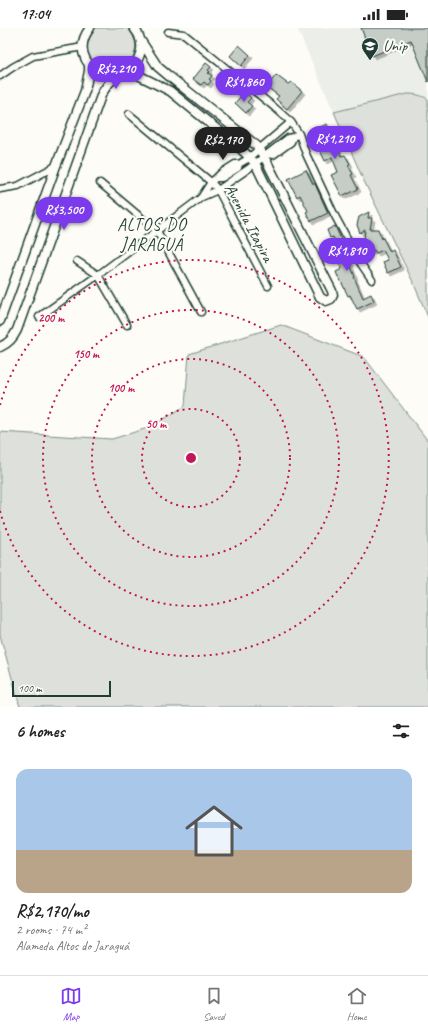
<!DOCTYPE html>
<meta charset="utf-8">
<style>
:root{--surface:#fff;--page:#f6f6f6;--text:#222;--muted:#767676;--line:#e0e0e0;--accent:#7c3aed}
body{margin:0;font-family:Caveat,sans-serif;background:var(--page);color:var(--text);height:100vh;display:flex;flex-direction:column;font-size:15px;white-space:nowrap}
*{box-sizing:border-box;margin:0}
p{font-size:13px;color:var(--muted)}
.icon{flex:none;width:22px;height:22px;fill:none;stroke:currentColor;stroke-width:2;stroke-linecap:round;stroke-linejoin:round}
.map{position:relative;height:679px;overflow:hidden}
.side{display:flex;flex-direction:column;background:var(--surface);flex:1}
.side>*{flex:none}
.scale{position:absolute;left:12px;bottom:10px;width:99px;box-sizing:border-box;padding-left:4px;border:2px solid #1f3d34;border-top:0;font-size:11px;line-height:14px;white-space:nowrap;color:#1f3d34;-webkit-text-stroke:3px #fdfcf7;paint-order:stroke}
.price{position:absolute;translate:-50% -34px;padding:0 9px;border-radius:14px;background:var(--accent);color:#fff;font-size:13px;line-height:26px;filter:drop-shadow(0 1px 2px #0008)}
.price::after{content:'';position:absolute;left:50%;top:24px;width:12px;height:9px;margin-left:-6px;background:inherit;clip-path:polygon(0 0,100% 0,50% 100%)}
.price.on{background:#222;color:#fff}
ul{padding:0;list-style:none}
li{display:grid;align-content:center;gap:8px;height:212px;padding:0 16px}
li+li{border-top:1px solid var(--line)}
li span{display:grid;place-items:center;height:124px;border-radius:12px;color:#555}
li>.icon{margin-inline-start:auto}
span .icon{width:72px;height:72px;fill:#fffc;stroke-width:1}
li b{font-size:17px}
h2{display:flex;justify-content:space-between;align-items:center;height:48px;padding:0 16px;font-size:17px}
.status{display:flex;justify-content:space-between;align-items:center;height:28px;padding:0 20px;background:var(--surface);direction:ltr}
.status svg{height:11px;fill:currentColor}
.dock{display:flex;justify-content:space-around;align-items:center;height:56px;border-top:1px solid var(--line);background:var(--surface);font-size:11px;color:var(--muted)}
.dock a{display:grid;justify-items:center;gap:2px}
.dock .on{color:var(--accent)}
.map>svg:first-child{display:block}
.built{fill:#eceee9}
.green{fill:#dde0db;stroke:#7e8e88}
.building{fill:#c6cdc7;stroke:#1f3d34;filter:url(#shadow)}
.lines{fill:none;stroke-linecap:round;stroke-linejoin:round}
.street-casing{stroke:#1f3d34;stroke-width:9}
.secondary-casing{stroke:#1f3d34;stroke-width:11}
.street{stroke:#fdfcf7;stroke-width:6}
.secondary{stroke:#fdfcf7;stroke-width:8}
.ring{fill:none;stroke:#c2185b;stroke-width:2;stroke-dasharray:2 4}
.labels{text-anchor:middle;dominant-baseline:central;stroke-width:4;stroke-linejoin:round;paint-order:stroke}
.poi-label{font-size:16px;fill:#1f3d34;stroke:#fdfcf7;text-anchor:start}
.street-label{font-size:16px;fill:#1f3d34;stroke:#fdfcf7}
.neighbourhood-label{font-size:17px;letter-spacing:1px;fill:#1f3d34;stroke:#fdfcf7}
.centre{fill:#c2185b;stroke:#fdfcf7;stroke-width:2}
.ring-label{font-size:12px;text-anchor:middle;font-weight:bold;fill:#c2185b;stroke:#fdfcf7;stroke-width:4;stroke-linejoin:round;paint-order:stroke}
</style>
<div class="status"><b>17:04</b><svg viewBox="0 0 49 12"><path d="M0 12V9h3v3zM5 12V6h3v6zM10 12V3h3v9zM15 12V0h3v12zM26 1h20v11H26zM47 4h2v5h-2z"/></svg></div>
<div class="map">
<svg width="428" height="679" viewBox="0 0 428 679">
<defs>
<filter id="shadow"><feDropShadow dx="3" dy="3" stdDeviation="0" flood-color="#0004"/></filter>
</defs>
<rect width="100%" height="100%" fill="#fdfcf7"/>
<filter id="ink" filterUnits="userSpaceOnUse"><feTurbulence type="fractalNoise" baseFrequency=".025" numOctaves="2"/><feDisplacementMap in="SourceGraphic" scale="8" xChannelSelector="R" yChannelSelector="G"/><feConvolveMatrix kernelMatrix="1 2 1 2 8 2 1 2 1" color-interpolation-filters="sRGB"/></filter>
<g filter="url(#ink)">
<path class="built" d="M297 0H428V71L423 68 415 66H407L334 84Z"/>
<path class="green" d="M96 0H127C133 5 137 15 135 22 129 53 84 47 87 16 88 10 91 4 96 0Z
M407 66C415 66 421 67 428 71V289L413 254 363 151 334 84Z
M281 297 364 329 428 413V679H20L0 607V404L112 411 151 399 185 378 189 326Z"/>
<path class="building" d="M361 0H428V54L411 12 372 28Z
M239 17 250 27 241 38 230 28Z
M206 35 211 39 208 42 210 44 208 45 212 48 209 51 211 53 208 57 204 54 201 57 193 51Z
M276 47 288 56 291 54 302 63 287 81 276 71 279 68 267 59Z
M246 65 251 70 247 74 252 78 246 85 235 75 240 69 242 70Z
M327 96 341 128 345 127 350 136 348 137 353 146 351 147 358 161 348 166V165L342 168 331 147 338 144 332 129 325 133 311 103Z
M306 142 313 156H315L328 185 311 193 306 184 308 183 300 167 297 169 288 151Z
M369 184 368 190H372L370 201H378L382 211 383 210 390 224 393 222 401 239 388 245 383 234 388 232 383 222 376 225 374 222 370 224 364 213 365 201 360 205 357 197 359 189Z
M335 198 347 225 346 226 351 236H350L355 249H354L363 270 371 266 374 273 357 281 350 267 348 268 339 249H338L336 244 342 241 337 230 331 233 327 225 338 219 333 209 330 210 327 202Z"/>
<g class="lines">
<defs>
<path id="street" d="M168 4 184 6 274 79 291 94 299 106 306 126 335 188 361 236 372 252
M0 48 13 39 33 28 83 19
M129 86 211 154 218 162 268 258
M267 126 273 127 291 114 293 109
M216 150H222L238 140 239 136
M100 155 157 203 201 284
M0 161 18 158 56 138
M202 168 211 154 216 150 221 145 235 136H239L246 132 291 94
M77 233 98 247 127 297
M39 289 98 247 202 169 218 162 248 141 288 110 293 109 299 106"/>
<path id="secondary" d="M90 0C61 37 126 72 140 26 143 17 140 7 134 0
M125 45 136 46 170 63 239 119 255 135 320 269 326 273 331 271 333 267 332 263 267 134 257 118 170 49 158 39 141 13
M0 293 56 138 85 63 89 43V36
M0 319C9 315 13 310 17 302L102 65 109 55 117 48"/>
</defs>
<use href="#street" class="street-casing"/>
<use href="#secondary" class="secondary-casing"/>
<use href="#street" class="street"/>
<use href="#secondary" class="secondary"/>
</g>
</g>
<g class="ring">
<circle cx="191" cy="430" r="49"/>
<circle cx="191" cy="430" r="99"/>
<circle cx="191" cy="430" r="148"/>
<path d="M0 377A198 198 0 1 1 0 483"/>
</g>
<defs>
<symbol id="university-pin" viewBox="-11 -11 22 30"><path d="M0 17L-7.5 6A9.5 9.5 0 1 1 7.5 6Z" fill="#1f3d34" stroke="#fdfcf7"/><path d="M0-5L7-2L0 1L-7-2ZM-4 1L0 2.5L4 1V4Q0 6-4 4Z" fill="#fff"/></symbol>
</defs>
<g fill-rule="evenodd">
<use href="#university-pin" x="360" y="8" width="20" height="27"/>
</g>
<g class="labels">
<g class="poi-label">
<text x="383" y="18">Unip</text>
</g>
<g class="street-label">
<text transform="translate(249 195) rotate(62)">Avenida Itapira</text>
</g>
<g class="neighbourhood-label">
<text x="152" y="196">ALTOS DO<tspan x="152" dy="20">JARAGUÁ</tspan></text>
</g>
</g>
<circle cx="191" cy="430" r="6" class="centre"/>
<g class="ring-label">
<text x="51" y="294">200 m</text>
<text x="86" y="330">150 m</text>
<text x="121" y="364">100 m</text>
<text x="156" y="400">50 m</text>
</g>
</svg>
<div class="scale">100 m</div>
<b class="price" style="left:116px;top:62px">R$2,210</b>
<b class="price" style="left:244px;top:75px">R$1,860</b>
<b class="price" style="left:335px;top:132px">R$1,210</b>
<b class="price on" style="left:223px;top:133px">R$2,170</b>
<b class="price" style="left:64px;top:203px">R$3,500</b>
<b class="price" style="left:347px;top:244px">R$1,810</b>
</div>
<section class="side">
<h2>6 homes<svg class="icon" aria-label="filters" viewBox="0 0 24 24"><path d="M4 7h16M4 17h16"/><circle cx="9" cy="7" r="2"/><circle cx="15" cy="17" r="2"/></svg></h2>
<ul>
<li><span style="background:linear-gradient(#a9c7e8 65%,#b9a48a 0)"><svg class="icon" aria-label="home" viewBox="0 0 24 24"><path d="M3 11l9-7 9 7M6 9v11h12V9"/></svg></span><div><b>R$2,170/mo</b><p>2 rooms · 74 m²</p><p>Alameda Altos do Jaraguá</p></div></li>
</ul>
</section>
<nav class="dock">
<a class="on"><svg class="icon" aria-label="map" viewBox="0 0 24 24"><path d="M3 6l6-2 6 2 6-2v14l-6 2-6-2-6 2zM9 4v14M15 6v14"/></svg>Map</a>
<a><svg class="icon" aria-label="saved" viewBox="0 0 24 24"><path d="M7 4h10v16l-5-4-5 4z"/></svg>Saved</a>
<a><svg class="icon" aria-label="home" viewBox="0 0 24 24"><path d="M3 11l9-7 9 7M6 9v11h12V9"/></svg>Home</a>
</nav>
